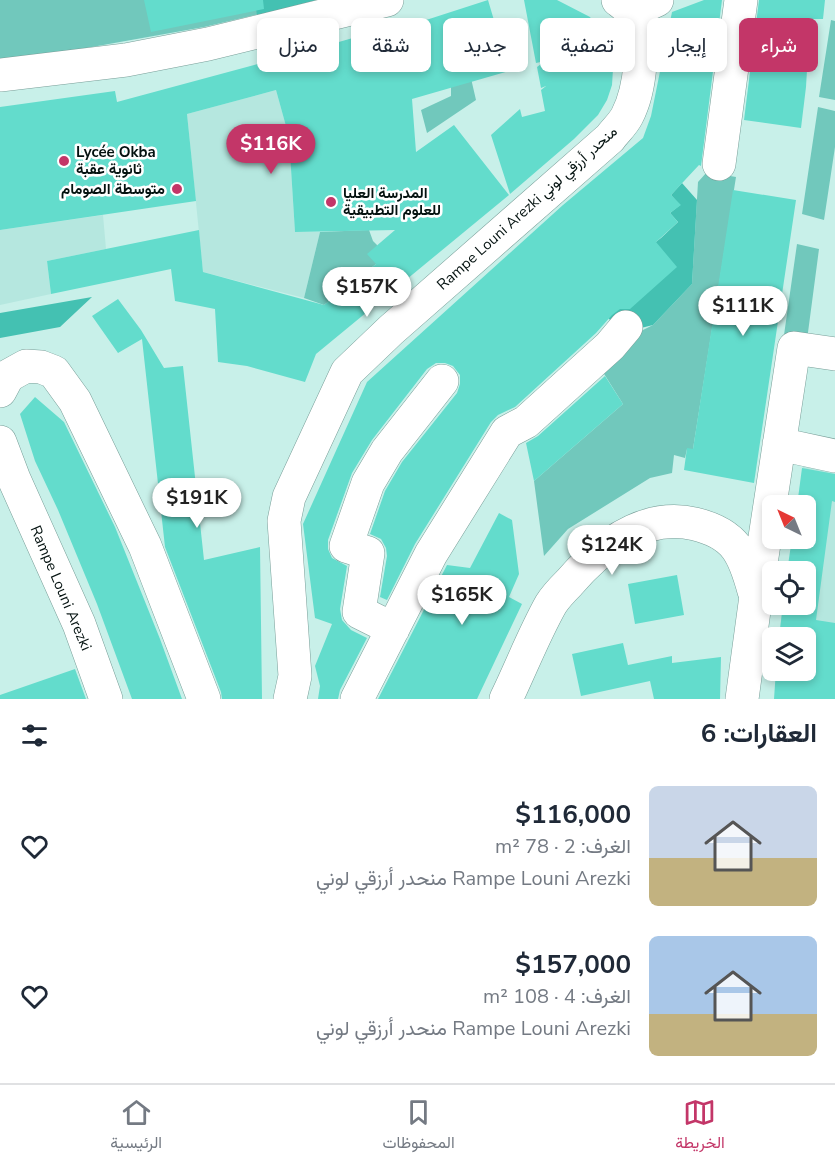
<!DOCTYPE html>
<html lang="ar">
<meta charset="utf-8">
<style>
:root{--surface:#fff;--page:#f6f6f7;--text:#1f2937;--muted:#747a83;--line:#e0e1e3;--accent:#c33668}
body{margin:0;font-family:"Nunito Sans",Vazirmatn,sans-serif;background:var(--page);color:var(--text);direction:rtl;height:100vh;display:flex;flex-direction:column;font-size:22px;white-space:nowrap}
*{box-sizing:border-box;margin:0}
p{font-size:20px;color:var(--muted)}
.icon{flex:none;width:33px;height:33px;fill:none;stroke:currentColor;stroke-width:2;stroke-linecap:round;stroke-linejoin:round}
.map{position:relative;height:699px;overflow:hidden;direction:ltr}
.panel{display:flex;flex-direction:column;background:var(--surface);flex:1}
.panel>*{flex:none}
.hud{position:absolute;left:18px;top:18px;width:800px;height:54px;direction:rtl;display:flex;gap:12px}
.needle{width:39px;rotate:317deg}
.controls{position:absolute;left:762px;top:495px;display:grid;gap:12px}
.controls a{display:grid;place-items:center;width:54px;height:54px;border-radius:9px;background:var(--surface);box-shadow:0 3px 9px #0003;font-size:30px}
.price{position:absolute;translate:-50% -51px;padding:0 14px;border-radius:21px;background:#fff;color:#222;font-size:20px;line-height:39px;filter:drop-shadow(0 2px 3px #0008)}
.price::after{content:'';position:absolute;left:50%;top:36px;width:18px;height:14px;margin-left:-9px;background:inherit;clip-path:polygon(0 0,100% 0,50% 100%)}
.price.active{background:var(--accent);color:#fff}
ul{padding:0;list-style:none}
li{display:flex;align-items:center;gap:18px;height:150px;padding:0 18px}
li span{display:grid;place-items:center;flex:none;width:168px;height:120px;border-radius:9px;color:#555}
li>.icon{margin-inline-start:auto}
span .icon{width:72px;height:72px;fill:#fffc;stroke-width:1}
li b{font-size:26px}
h2{display:flex;justify-content:space-between;align-items:center;height:72px;padding:0 18px;font-size:26px}
.pill{padding:0 21px;border-radius:9px;background:var(--surface);box-shadow:0 3px 9px #0003;font-size:21px;line-height:54px}
.pill.active{background:var(--accent);color:#fff}
.dock{display:flex;justify-content:space-around;align-items:center;height:84px;border-top:2px solid var(--line);background:var(--surface);font-size:16px;color:var(--muted)}
.dock a{display:grid;justify-items:center;gap:3px}
.dock .active{color:var(--accent)}
.map>svg:first-child{display:block}
.built{fill:#b5e7df}
.green{fill:#71c8bc}
.forest{fill:#44c1b2}
.building{fill:#63dccc}
.lines{fill:none;stroke-linecap:round;stroke-linejoin:round}
.minor-casing{stroke:#789e98;stroke-width:34}
.minor{stroke:#fff;stroke-width:33}
.poi-dot{fill:#c33668;stroke:#fff;stroke-width:2}
.labels{text-anchor:middle;dominant-baseline:central;stroke-width:5;stroke-linejoin:round;paint-order:stroke}
.poi-label{font-size:15px;font-weight:bold;fill:#041210;stroke:#fff;text-anchor:start}
.street-label{font-size:15px;fill:#041210;stroke:#fff}
</style>
<div class="map">
<svg width="835" height="699" viewBox="0 0 835 699">
<rect width="100%" height="100%" fill="#c8f0e9"/>
<path class="built" d="M276 90 289 137 295 232H320L304 298 203 272 187 114Z
M103 215 106 249 47 261 51 294 0 305V230Z
M803 466 835 471V635L780 627 783 605 806 604V506L797 505Z"/>
<path class="green" d="M0 0H318L204 27 19 60H0Z
M831 20 835 21V100L819 97Z
M470 74 476 100 427 133 421 110 451 96V80Z
M818 107 835 111V147L824 220 802 214Z
M707 172 736 177 693 449H687L685 458 674 455 672 473 650 478 568 529 544 556 534 481 623 404 601 369 627 338 653 325 692 284 698 182Z
M369 230 373 241 377 245 376 264 324 305 304 298 320 232Z
M797 244 819 249 807 340 784 335Z"/>
<path class="forest" d="M255 0H316L257 16Z
M682 183 697 200 692 284 653 325 621 333 588 294 661 238 678 222 670 213 680 205 671 195Z
M92 297 60 327 0 338V313Z"/>
<path class="building" d="M144 0H263L264 9 151 32Z
M488 0 509 71 412 99 416 152 454 125 509 195 316 354 305 382 247 366 218 362 215 309 175 301 171 269 51 294 47 261 199 230 203 272 324 305 376 264 367 254 395 230 295 232 289 137 276 90 187 114 196 201 0 230V107L115 91 117 102 325 46 422 18 423 21Z
M524 0H557L590 17 608 45 613 69 612 85 607 100 598 115 574 139 510 194 491 135 520 109 522 117 545 111 541 90 546 86 541 88 537 67 545 61 536 63Z
M704 0H722L701 166 699 165 671 195 681 205 670 213 678 222 656 242 677 267 630 309H620L612 315 596 333 515 407 498 415 491 422 415 544 387 600 380 597 387 556 386 548 381 539 370 534 385 491 402 462 457 393 460 384V375L453 366 445 363H436L427 369 372 440 352 473 328 540V549L332 558 347 566 340 609 342 620 351 630 367 638 340 690 338 699H318L320 686 315 666 332 624 315 618 303 524 367 382 563 205 643 138 651 116 672 12Z
M759 0H825L823 19H810L806 87 801 128 744 120Z
M733 190 796 200 754 483 684 470 687 448 693 449Z
M118 299 141 330 164 368 183 366 204 560 260 547 262 699H222L221 692 165 547 142 339 118 353 92 316Z
M605 376 623 404 534 481 526 443 538 436Z
M35 397 64 422 115 527 160 639 182 699H132L97 604 58 510 35 461 20 414Z
M802 468 835 474V502L832 501 816 620 835 623V699H774L776 670H806V638H779L783 604H806V572H787L792 538H806V506H797Z
M499 513 512 520 519 574 509 597 522 604 477 699H378L447 565 470 568Z
M677 575 684 615 635 624 628 584Z
M623 643 628 665 672 656V663L721 657 720 699H654L650 681 581 696 572 654Z
M75 669 86 699H0V695Z"/>
<g class="lines">
<defs>
<path id="minor" d="M631 12 657 0
M0 75 126 60 208 44 387 0
M719 164 741 0
M0 391 8 376 26 366 41 367 54 372 75 401 145 546 204 699
M0 442 14 479 79 624 106 699
M779 444 835 456
M393 629 359 612 368 553 346 546 368 483 387 451 442 381
M290 699 295 676 284 521 289 497 347 372 391 330 610 138C615 131 623 124 627 116 640 91 647 38 632 14 629 8 623 4 618 0
M357 699 431 554 507 432 526 422 610 346 626 327
M506 699C521 668 534 634 551 604 556 596 563 589 569 583 601 546 644 512 695 524 736 534 744 554 754 591
M742 699 756 596 794 348 835 354"/>
</defs>
<use href="#minor" class="minor-casing"/>
<use href="#minor" class="minor"/>
</g>
<g class="poi-dot">
<circle cx="64" cy="161" r="6"/>
<circle cx="177" cy="189" r="6"/>
<circle cx="331" cy="202" r="6"/>
</g>
<g class="labels">
<g class="poi-label">
<text x="76" y="152">Lycée Okba<tspan x="76" dy="17">ثانوية عقبة</tspan></text>
<text x="165" y="189" text-anchor="end">متوسطة الصومام</text>
<text x="343" y="193">المدرسة العليا<tspan x="343" dy="17">للعلوم التطبيقية</tspan></text>
</g>
<g class="street-label">
<text transform="translate(527 208) rotate(-42)">Rampe Louni Arezki منحدر أرزقي لوني</text>
<text transform="translate(61 588) rotate(67)">Rampe Louni Arezki</text>
</g>
</g>
</svg>
<div class="controls">
<a><svg class="needle" viewBox="-14 -14 28 28"><path d="M0-13l5 13h-10z" fill="#e53935"/><path d="M0 13l5-13h-10z" fill="#747a83"/></svg></a>
<a><svg class="icon" aria-label="locate" viewBox="0 0 24 24"><circle cx="12" cy="12" r="6"/><path d="M12 2v4M12 18v4M2 12h4M18 12h4"/></svg></a>
<a><svg class="icon" aria-label="layers" viewBox="0 0 24 24"><path d="M12 4l9 5-9 5-9-5zM3 14l9 5 9-5"/></svg></a>
</div>
<b class="price active" style="left:271px;top:175px">$116K</b>
<b class="price" style="left:367px;top:318px">$157K</b>
<b class="price" style="left:743px;top:337px">$111K</b>
<b class="price" style="left:197px;top:529px">$191K</b>
<b class="price" style="left:612px;top:576px">$124K</b>
<b class="price" style="left:462px;top:626px">$165K</b>
<div class="hud">
<a class="pill active">شراء</a>
<a class="pill">إيجار</a>
<a class="pill">تصفية</a>
<a class="pill">جديد</a>
<a class="pill">شقة</a>
<a class="pill">منزل</a>
</div>
</div>
<section class="panel">
<h2>العقارات: 6<svg class="icon" aria-label="filters" viewBox="0 0 24 24"><path d="M4 7h16M4 17h16"/><circle cx="9" cy="7" r="2"/><circle cx="15" cy="17" r="2"/></svg></h2>
<ul>
<li><span style="background:linear-gradient(#c9d6e8 60%,#c2b280 0)"><svg class="icon" aria-label="home" viewBox="0 0 24 24"><path d="M3 11l9-7 9 7M6 9v11h12V9"/></svg></span><div><b>$116,000</b><p>الغرف: 2 · 78 m²</p><p>Rampe Louni Arezki منحدر أرزقي لوني</p></div><svg class="icon" aria-label="heart" viewBox="0 0 24 24"><path d="M12 20l-8-8c-3-5 5-10 8-4 3-6 11-1 8 4z"/></svg></li>
<li><span style="background:linear-gradient(#a9c7e8 65%,#c2b280 0)"><svg class="icon" aria-label="home" viewBox="0 0 24 24"><path d="M3 11l9-7 9 7M6 9v11h12V9"/></svg></span><div><b>$157,000</b><p>الغرف: 4 · 108 m²</p><p>Rampe Louni Arezki منحدر أرزقي لوني</p></div><svg class="icon" aria-label="heart" viewBox="0 0 24 24"><path d="M12 20l-8-8c-3-5 5-10 8-4 3-6 11-1 8 4z"/></svg></li>
</ul>
</section>
<nav class="dock">
<a class="active"><svg class="icon" aria-label="map" viewBox="0 0 24 24"><path d="M3 6l6-2 6 2 6-2v14l-6 2-6-2-6 2zM9 4v14M15 6v14"/></svg>الخريطة</a>
<a><svg class="icon" aria-label="saved" viewBox="0 0 24 24"><path d="M7 4h10v16l-5-4-5 4z"/></svg>المحفوظات</a>
<a><svg class="icon" aria-label="home" viewBox="0 0 24 24"><path d="M3 11l9-7 9 7M6 9v11h12V9"/></svg>الرئيسية</a>
</nav>
